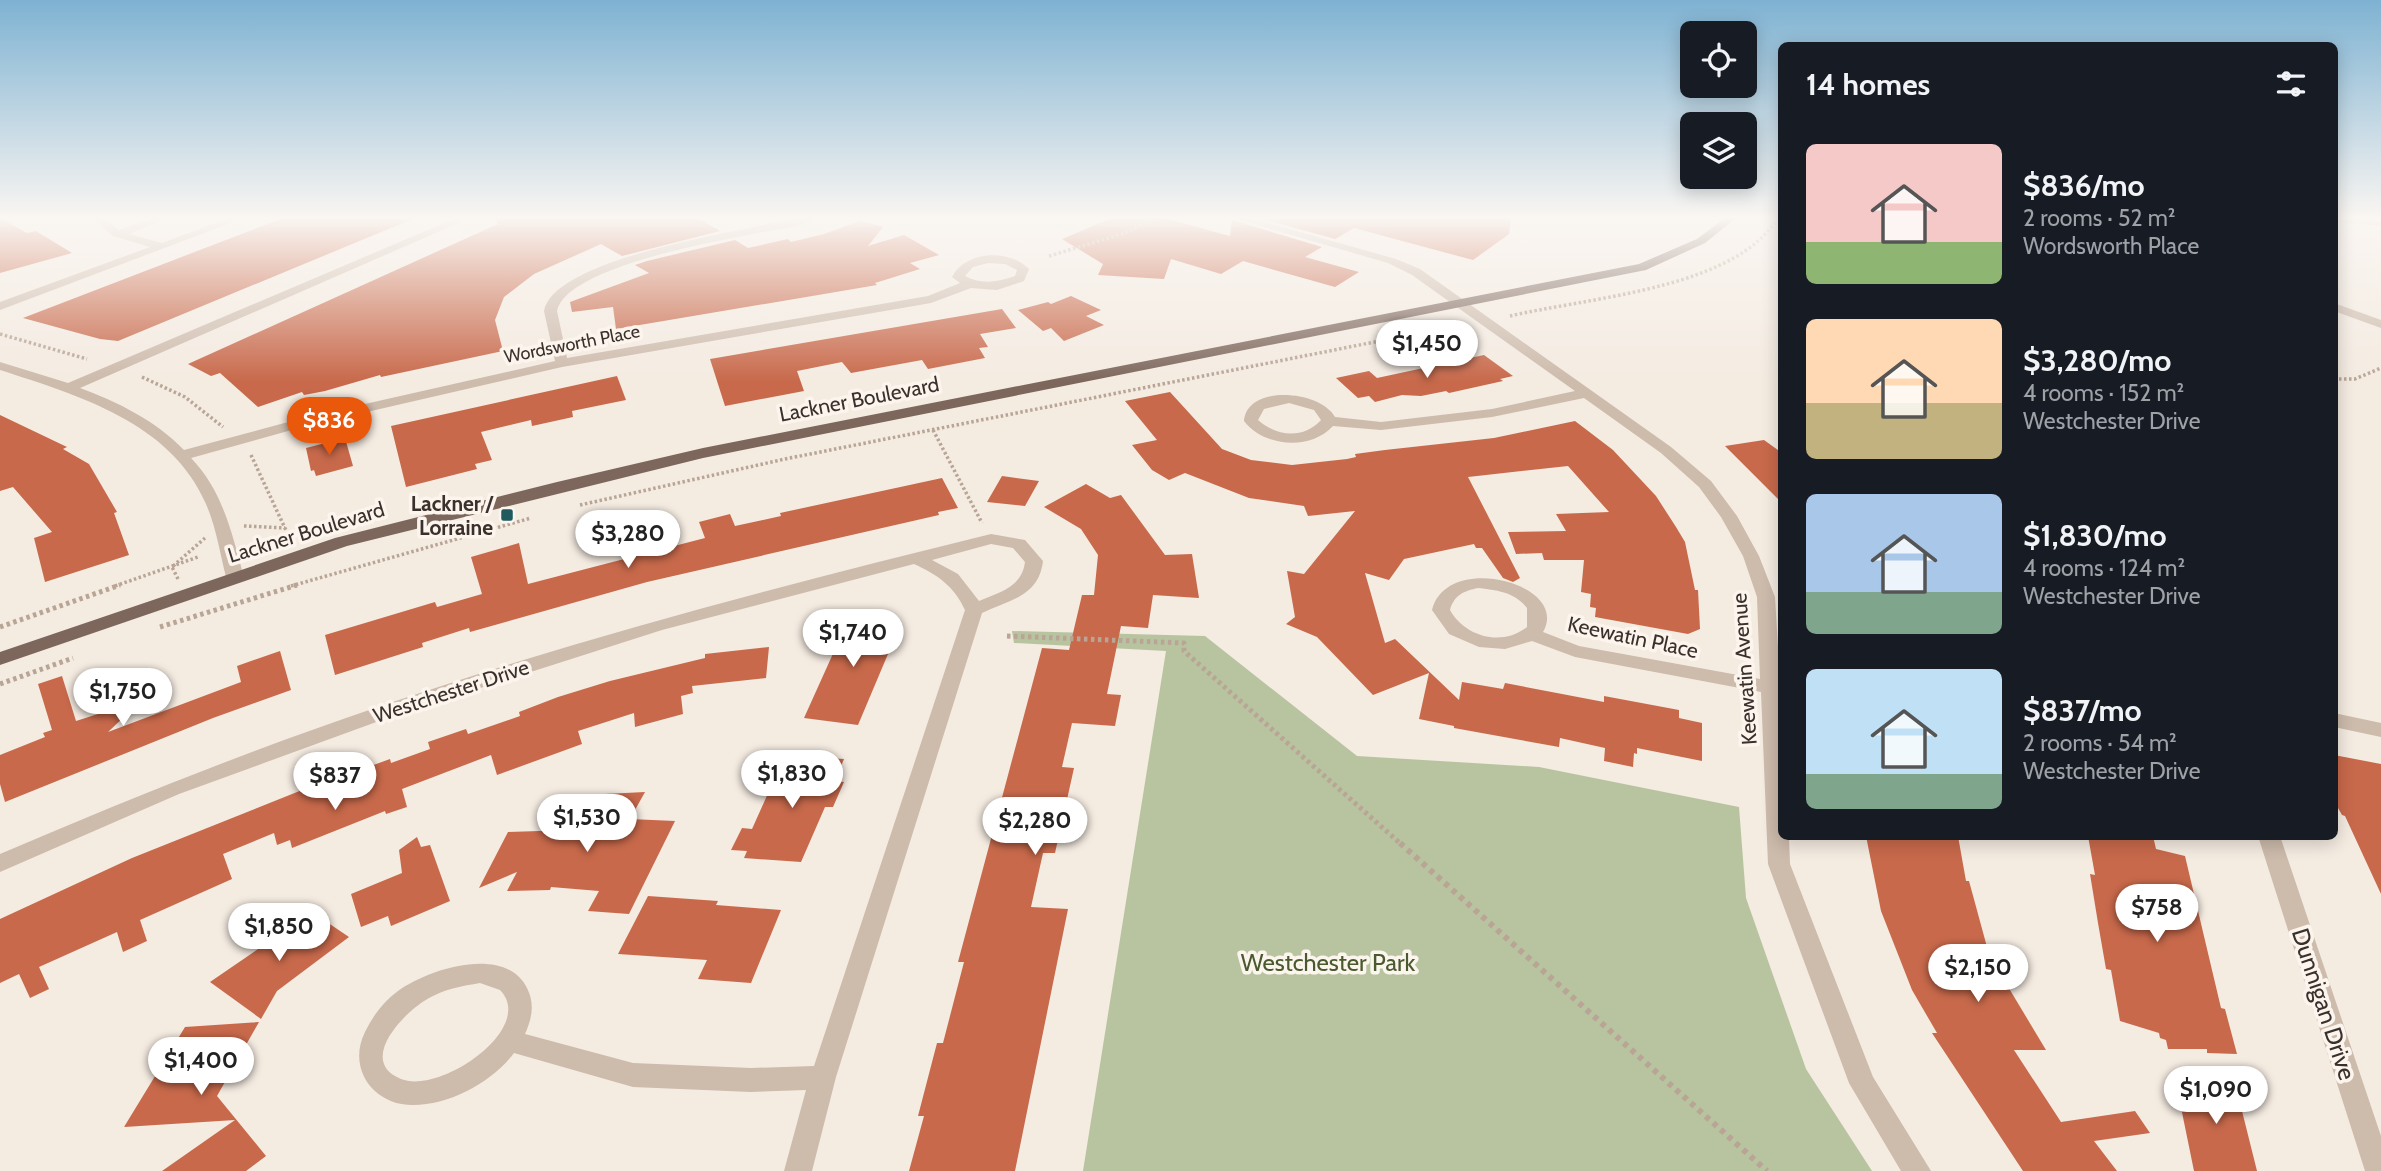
<!DOCTYPE html>
<meta charset="utf-8">
<style>
:root{--surface:#171b24;--page:#20242c;--text:#f1f3f6;--muted:#9ea1a6;--accent:#ea580c}
body{margin:0;font-family:Cabin,sans-serif;background:var(--page);color:var(--text);height:100vh;display:flex;flex-direction:column;font-size:26px;white-space:nowrap}
*{box-sizing:border-box;margin:0}
p{font-size:23px;color:var(--muted)}
.icon{flex:none;width:38px;height:38px;fill:none;stroke:currentColor;stroke-width:2;stroke-linecap:round;stroke-linejoin:round}
.map{position:relative;flex:1;overflow:hidden}
.side{position:absolute;left:1778px;top:42px;width:560px;height:798px;display:flex;flex-direction:column;background:var(--surface);border-radius:10px;box-shadow:0 4px 18px #0003}
.side>*{flex:none}
.buttons{position:absolute;left:1680px;top:21px;display:grid;gap:14px}
.buttons a{display:grid;place-items:center;width:77px;height:77px;border-radius:10px;background:var(--surface);box-shadow:0 4px 18px #0003;font-size:35px}
.price{position:absolute;translate:-50% -60px;padding:0 16px;border-radius:24px;background:#fff;color:#222;font-size:23px;line-height:46px;filter:drop-shadow(0 2px 4px #0008)}
.price::after{content:'';position:absolute;left:50%;top:42px;width:21px;height:16px;margin-left:-10px;background:inherit;clip-path:polygon(0 0,100% 0,50% 100%)}
.price.active{background:var(--accent);color:#fff}
ul{padding:0;list-style:none}
li{display:flex;align-items:center;gap:21px;height:175px;padding:0 28px}
li span{display:grid;place-items:center;flex:none;width:196px;height:140px;border-radius:10px;color:#555}
li>.icon{margin-inline-start:auto}
span .icon{width:84px;height:84px;fill:#fffc;stroke-width:1}
li b{font-size:30px}
h2{display:flex;justify-content:space-between;align-items:center;height:84px;padding:0 28px;font-size:30px}
.map>svg:first-child{display:block}
.green{fill:#b8c4a0}
.building{fill:#c8694b}
.lines{fill:none;stroke-linecap:round;stroke-linejoin:round}
.path-far2{stroke:#b9a596;stroke-width:3.5;stroke-dasharray:2.5 2.5;stroke-linecap:butt}
.path-far1{stroke:#b9a596;stroke-width:5;stroke-dasharray:3.5 3.5;stroke-linecap:butt}
.path{stroke:#b9a596;stroke-width:6;stroke-dasharray:5 5;stroke-linecap:butt}
.minor{fill:#cdbbac;fill-rule:evenodd}
.major{fill:#7d675c;fill-rule:evenodd}
.poi-dot{fill:#1f5a5e;stroke:#fbf5ee;stroke-width:2.5}
.labels{text-anchor:middle;dominant-baseline:central;stroke-width:7;stroke-linejoin:round;paint-order:stroke}
.far-street-label{font-size:18px;fill:#3b302b;stroke:#fbf5ee}
.street-label{font-size:21px;fill:#3b302b;stroke:#fbf5ee}
.poi-label{font-size:21px;font-weight:bold;fill:#3b302b;stroke:#fbf5ee;text-anchor:end}
.near-park-label{font-size:24px;fill:#4a5a2e;stroke:#fbf5ee}
.near-street-label{font-size:24px;fill:#3b302b;stroke:#fbf5ee}
</style>
<div class="map">
<svg width="2381" height="1171" viewBox="0 0 2381 1171">
<rect width="100%" height="100%" fill="#f4ebe1"/>
<path class="green" d="M1012 631 1205 636 1357 756 1539 767 1739 807 1746 898 1806 1069 1872 1171H1083L1166 651 1014 643Z"/>
<path class="building" d="M0 218 27 233 36 231 72 253 0 273Z
M283 218H415L118 341 100 339 23 318Z
M495 218H698L720 231 622 256 601 244 534 274 504 297 495 320 503 351 381 377 380 375 325 391 304 395 302 392 258 407 220 373 211 376 188 364 498 224Z
M1112 218H1164L1230 236 1232 220 1322 247 1305 257 1359 272 1335 287 1243 261 1221 274 1171 259 1164 279 1098 275 1103 264 1062 239Z
M1259 218H1511L1509 234 1473 260 1354 228 1335 239Z
M860 221 883 227 868 246 904 235 939 255 910 263 920 269 875 283 877 285 616 329 613 307 572 312 570 302 649 273 635 265 647 261 735 240 748 248 788 239 791 242 824 234Z
M1071 296 1101 310 1086 316 1104 325 1064 341 1051 328 1043 331 1018 310 1048 302 1051 304Z
M1002 309 1016 328 980 334 988 347 979 348 985 358 928 369 922 360 851 373 842 362 797 371 804 391 725 406 710 359Z
M1484 355 1513 376 1500 379 1503 381 1449 393 1446 391 1421 396 1402 395 1375 402 1369 396 1358 398 1336 378 1369 371 1377 378Z
M617 376 626 400 572 411 573 417 532 426 531 420 481 432 492 460 475 464 477 469 406 487 391 426Z
M1170 392 1222 449 1251 460 1292 465 1347 459 1356 457 1355 454 1385 450 1494 438 1575 421 1613 450 1656 496 1676 527 1685 542 1695 590H1698L1700 629 1688 634 1595 617 1596 608 1590 607 1591 594 1581 592 1584 560H1544L1542 553 1516 554 1508 532 1566 531 1556 514 1609 512 1568 466 1468 477 1520 578 1513 582 1503 578 1482 548H1476L1474 544 1404 559 1389 580 1365 573 1385 643 1395 639 1459 700 1462 682 1503 689 1505 683 1604 702V696L1679 710V718L1702 723V761L1637 748V754L1634 753 1633 767 1604 761 1605 748 1560 738 1559 747 1454 728V726L1419 719 1429 673 1373 695 1317 637 1286 624 1295 617 1287 571 1304 574 1355 511 1308 516 1304 506 1249 498 1185 473 1169 480 1152 470 1132 445 1157 440 1125 401Z
M0 415 67 447 63 449 89 464 117 512 114 513 129 555 45 582 34 538 52 532 13 487 0 491Z
M345 438 353 466 316 476 314 470 311 471 306 448Z
M1764 440 1782 453V503L1725 446Z
M1002 476 1039 481 1025 506 987 502Z
M942 478 958 508 938 512 939 515 647 582 470 632 469 628 422 643 423 647 335 675 325 635 435 602 437 607 482 594 471 557 519 543 528 584 705 538 699 522 730 514 735 526 781 516 780 513Z
M1086 484 1110 498 1121 495 1165 555 1192 554 1199 598 1153 595 1148 628 1121 626 1107 694 1121 695 1115 726 1072 723 1062 767 1074 768 1068 795 1055 853H1043L1031 907 1068 909 1015 1171H909L924 1116H918L937 1043H943L964 962H958L1042 648 1069 650 1082 595H1094L1098 555 1081 529 1044 507Z
M886 611 896 635 858 725 804 718 836 647 834 641 843 621Z
M769 647 766 678 692 686 693 693 681 696 683 714 635 727 634 713 578 731 582 744 497 775 491 755 402 789 407 807 386 814 385 811 292 848 290 840 277 845 274 833 223 854 232 879 140 920 147 941 123 952 117 932 39 967 49 989 30 998 19 974 0 983V919L132 858 357 768V771L390 759 391 763 430 749 428 742 466 729 468 734 520 716 519 712 558 697 610 681 705 658V654Z
M280 651 291 690 213 718 5 802 0 784V755L45 737 43 733 52 730 38 684 62 676 76 721 142 700 108 732 241 682 237 666Z
M2334 755 2381 764V894L2345 816 2342 815 2334 801Z
M791 756 844 759 835 781 844 782 833 807H825L801 862 744 858 747 851 731 850 742 828 752 829 778 771H784Z
M645 792 630 819 675 821 629 914 588 911 599 891 551 887 550 890 507 891 517 872 479 888 508 832 571 830 585 795Z
M1866 836H1958L1966 881H1969L1987 947 2003 948 2015 981 2004 980 2046 1050H2014L2061 1122 2135 1111 2150 1133 2094 1141 2117 1171H2023L1932 1033H1937L1912 990 1881 911Z
M2088 836H2153L2156 849 2185 856 2221 1008 2225 1009 2237 1054 2207 1053V1049H2168L2166 1040 2160 1038 2159 1033 2120 1021 2111 970 2106 969 2098 923 2090 874 2095 875Z
M417 837 421 847 430 845 450 901 391 926 388 916 361 927 351 894 402 873 399 850Z
M648 896 718 901 716 905 781 910 751 983 698 979 707 960 618 954Z
M312 912 349 937 277 991 261 1019 210 982Z
M259 1022 217 1096 266 1156 246 1171H162L235 1120 124 1127 185 1027Z
M2234 1079 2257 1171H2194L2176 1083Z"/>
<g class="lines">
<path class="path-far2" d="M1049 256 1122 234 1155 218
M1510 316C1583 299 1699 291 1757 242 1765 235 1772 226 1779 218
M0 334 87 359
M142 377 185 397 223 427
M2334 379H2355L2381 368
M933 430 982 523
M251 455 290 539
M580 505 785 459 1460 325
M244 526 285 528
M178 579 172 567 205 538
M115 586 198 557
M291 586 531 518"/>
<path class="path-far1" d="M0 627 120 585
M160 627 297 585
M1007 636 1184 643V651L1402 845
M0 684 73 658"/>
<path class="path" d="M1400 843 1767 1171"/>
<path class="minor" d="M92 218H104L119 230 152 218H167L129 234 162 243 229 218H244L0 310V302L150 247 113 236Z
M456 218H470L80 388C118 402 156 421 184 450L303 418 555 361 544 311C554 257 748 230 797 218H815C802 228 776 229 758 233 718 241 566 267 557 311L567 358 928 296 960 283 952 277C965 251 1009 248 1029 269L1024 281 997 290 971 288 931 303 562 367 306 426 191 458C223 491 232 534 244 577L235 582 226 577C220 553 216 527 206 504 171 422 77 395 0 370V362L68 383ZM988 263 1005 264 1017 270 1015 276C998 282 981 285 965 276L973 267Z
M1233 218H1250L1396 259 1420 269 1671 447 1711 481 1737 516 1759 556 1775 597 1782 713V836H1789L1790 864 1873 1077 1931 1171H1901L1849 1083 1768 864 1761 692 1575 657 1532 641 1505 649 1479 647 1449 634 1432 610C1447 551 1571 584 1543 632L1579 646 1760 679 1757 597 1743 556 1721 517 1699 487 1661 453 1584 398 1492 417 1381 430 1333 426C1310 451 1264 447 1244 421 1247 384 1320 390 1335 417L1381 422 1492 409 1575 391 1412 275 1388 263ZM1289 403 1314 410 1321 420C1304 439 1277 437 1258 420L1264 409ZM1478 588C1496 590 1515 592 1527 608V627C1502 647 1465 637 1450 610 1454 595 1464 591 1478 588Z
M2334 218 2381 220V226L2334 222Z
M2334 303 2381 320V328L2334 311Z
M991 534 1025 540 1043 561C1039 596 1010 600 982 613L836 1077 812 1171H784L806 1090 751 1092 633 1087 514 1053C492 1082 450 1105 413 1105 373 1105 347 1068 365 1032 373 1016 383 1002 398 991 428 969 505 944 527 988 535 1004 532 1018 525 1034L633 1063 751 1068 814 1066 965 610C954 586 938 575 914 564L662 630 390 717 179 794 0 872V854C124 801 248 751 375 708 577 639 784 585 991 534ZM991 544 1013 548 1025 562C1022 587 1000 592 979 601L958 574 932 560ZM480 983 500 990C537 1028 440 1095 401 1079 356 1061 405 1011 429 998 445 989 462 986 480 983Z
M2334 713 2381 723V737L2334 727Z
M2258 836H2280L2381 1136V1171H2365Z"/>
<path class="major" d="M1725 218H1736L1705 243 1646 270 703 458 347 546 0 665V652L335 538 557 482 703 448 1639 264 1697 239Z"/>
</g>
<linearGradient id="sky" x2="0" y2="1"><stop stop-color="#7eb2d2"/><stop offset="0.57" stop-color="#faf6f2"/><stop offset="1" stop-color="#faf6f2" stop-opacity="0"/></linearGradient>
<rect width="2381" height="382" fill="url(#sky)"/>
<rect class="poi-dot" x="500" y="508" width="14" height="14" rx="3.5"/>
<g class="labels">
<g class="far-street-label">
<text transform="translate(572 344) rotate(-11)">Wordsworth Place</text>
</g>
<g class="street-label">
<text transform="translate(859 399) rotate(-11)">Lackner Boulevard</text>
<text transform="translate(306 532) rotate(-17)">Lackner Boulevard</text>
<text transform="translate(1633 637) rotate(12)">Keewatin Place</text>
<text transform="translate(1744 669) rotate(-94)">Keewatin Avenue</text>
<text transform="translate(451 691) rotate(-18)">Westchester Drive</text>
</g>
<g class="poi-label">
<text x="493" y="503">Lackner /<tspan x="493" dy="24">Lorraine</tspan></text>
</g>
<g class="near-park-label">
<text x="1328" y="962">Westchester Park</text>
</g>
<g class="near-street-label">
<text transform="translate(2324 1004) rotate(72)">Dunnigan Drive</text>
</g>
</g>
</svg>
<div class="buttons">
<a><svg class="icon" aria-label="locate" viewBox="0 0 24 24"><circle cx="12" cy="12" r="6"/><path d="M12 2v4M12 18v4M2 12h4M18 12h4"/></svg></a>
<a><svg class="icon" aria-label="layers" viewBox="0 0 24 24"><path d="M12 4l9 5-9 5-9-5zM3 14l9 5 9-5"/></svg></a>
</div>
<b class="price" style="left:1427px;top:380px">$1,450</b>
<b class="price active" style="left:329px;top:457px">$836</b>
<b class="price" style="left:628px;top:570px">$3,280</b>
<b class="price" style="left:853px;top:669px">$1,740</b>
<b class="price" style="left:123px;top:728px">$1,750</b>
<b class="price" style="left:792px;top:810px">$1,830</b>
<b class="price" style="left:335px;top:812px">$837</b>
<b class="price" style="left:587px;top:854px">$1,530</b>
<b class="price" style="left:1035px;top:857px">$2,280</b>
<b class="price" style="left:2157px;top:944px">$758</b>
<b class="price" style="left:279px;top:963px">$1,850</b>
<b class="price" style="left:1978px;top:1004px">$2,150</b>
<b class="price" style="left:201px;top:1097px">$1,400</b>
<b class="price" style="left:2216px;top:1126px">$1,090</b>
<section class="side">
<h2>14 homes<svg class="icon" aria-label="filters" viewBox="0 0 24 24"><path d="M4 7h16M4 17h16"/><circle cx="9" cy="7" r="2"/><circle cx="15" cy="17" r="2"/></svg></h2>
<ul>
<li><span style="background:linear-gradient(#f6c9c9 70%,#8fb573 0)"><svg class="icon" aria-label="home" viewBox="0 0 24 24"><path d="M3 11l9-7 9 7M6 9v11h12V9"/></svg></span><div><b>$836/mo</b><p>2 rooms · 52 m²</p><p>Wordsworth Place</p></div></li>
<li><span style="background:linear-gradient(#ffd9b3 60%,#c2b280 0)"><svg class="icon" aria-label="home" viewBox="0 0 24 24"><path d="M3 11l9-7 9 7M6 9v11h12V9"/></svg></span><div><b>$3,280/mo</b><p>4 rooms · 152 m²</p><p>Westchester Drive</p></div></li>
<li><span style="background:linear-gradient(#a9c7e8 70%,#7fa58c 0)"><svg class="icon" aria-label="home" viewBox="0 0 24 24"><path d="M3 11l9-7 9 7M6 9v11h12V9"/></svg></span><div><b>$1,830/mo</b><p>4 rooms · 124 m²</p><p>Westchester Drive</p></div></li>
<li><span style="background:linear-gradient(#bfe0f5 75%,#7fa58c 0)"><svg class="icon" aria-label="home" viewBox="0 0 24 24"><path d="M3 11l9-7 9 7M6 9v11h12V9"/></svg></span><div><b>$837/mo</b><p>2 rooms · 54 m²</p><p>Westchester Drive</p></div></li>
</ul>
</section>
</div>
